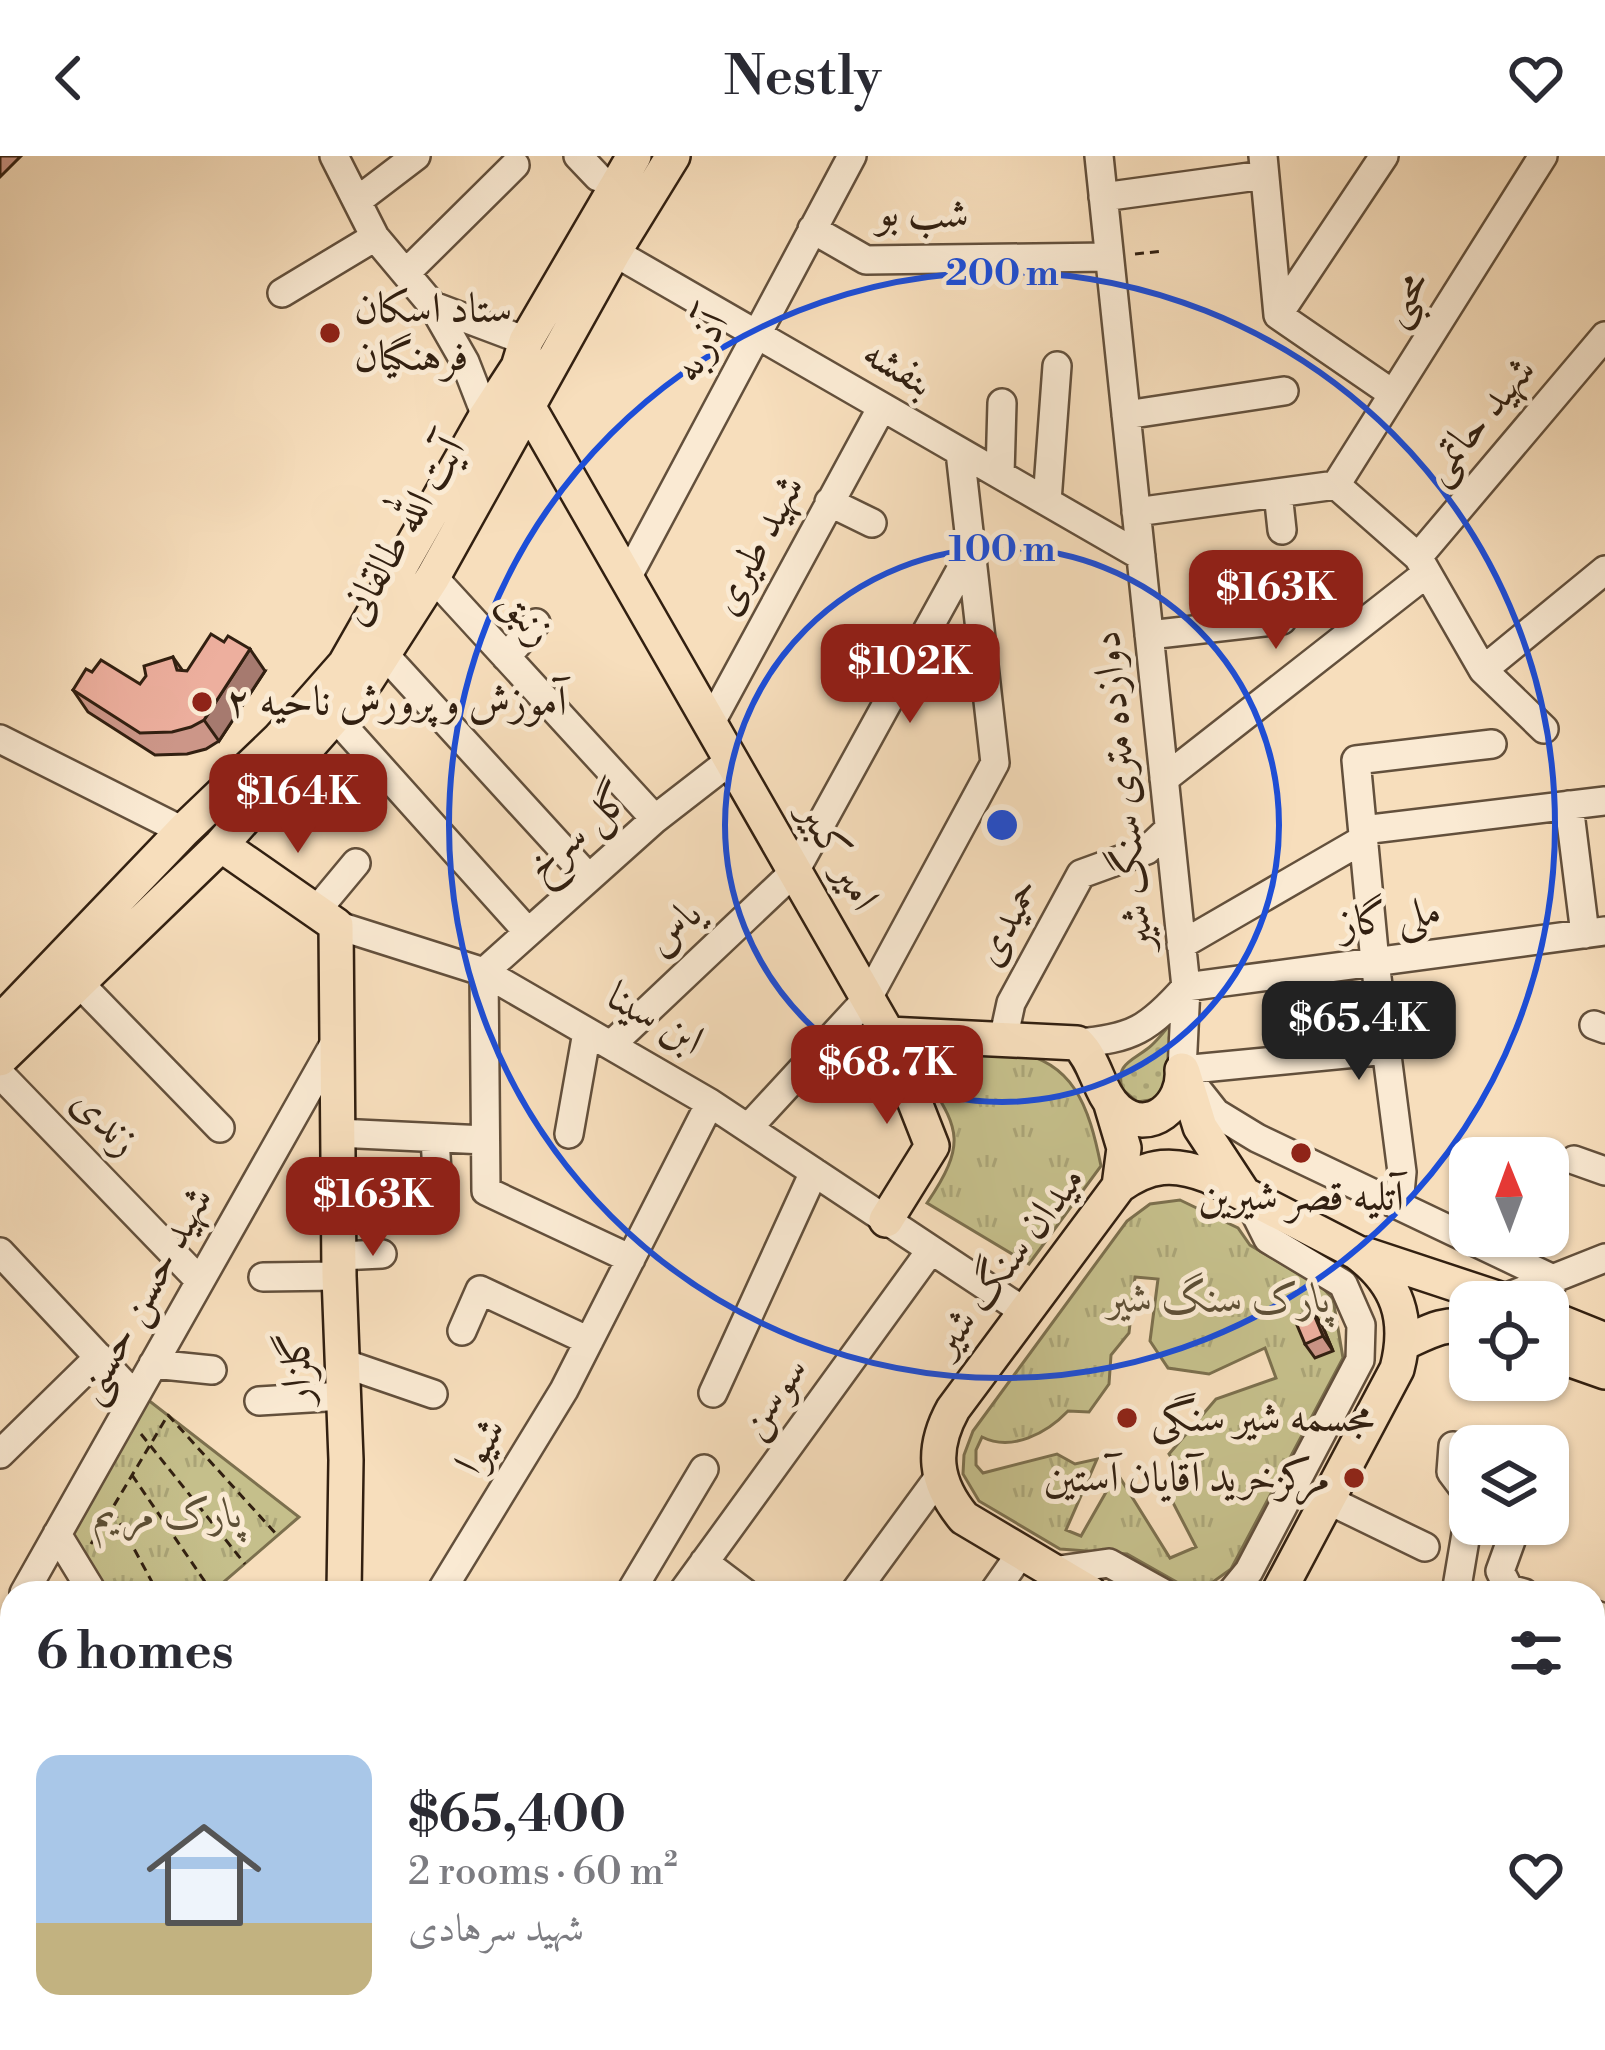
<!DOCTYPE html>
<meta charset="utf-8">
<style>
:root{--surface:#fff;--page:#f7f7f7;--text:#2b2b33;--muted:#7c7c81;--line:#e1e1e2;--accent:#8f2418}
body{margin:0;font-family:"Libre Bodoni",Amiri,serif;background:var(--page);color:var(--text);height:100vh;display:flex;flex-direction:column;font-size:45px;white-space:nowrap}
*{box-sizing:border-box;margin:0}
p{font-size:39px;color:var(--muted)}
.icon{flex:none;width:66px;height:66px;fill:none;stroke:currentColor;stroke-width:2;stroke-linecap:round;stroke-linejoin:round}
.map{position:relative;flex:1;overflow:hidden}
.sheet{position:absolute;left:0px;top:1425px;width:1605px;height:471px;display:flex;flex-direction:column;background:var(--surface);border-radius:36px 36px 0 0;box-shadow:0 3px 9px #0004}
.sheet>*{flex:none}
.needle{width:78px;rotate:359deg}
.controls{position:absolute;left:1449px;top:981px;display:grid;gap:24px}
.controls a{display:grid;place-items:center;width:120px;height:120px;border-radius:24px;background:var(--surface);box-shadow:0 3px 9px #0004;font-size:60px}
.price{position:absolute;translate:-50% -102px;padding:0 27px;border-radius:24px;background:var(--accent);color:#fff;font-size:39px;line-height:78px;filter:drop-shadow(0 3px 6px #0008)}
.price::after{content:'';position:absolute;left:50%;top:72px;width:36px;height:27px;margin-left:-18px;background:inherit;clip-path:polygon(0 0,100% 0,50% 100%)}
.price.active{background:#222;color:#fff}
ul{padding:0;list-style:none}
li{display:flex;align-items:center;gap:36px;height:300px;padding:0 36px}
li+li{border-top:3px solid var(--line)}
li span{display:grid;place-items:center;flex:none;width:336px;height:240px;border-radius:24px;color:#555}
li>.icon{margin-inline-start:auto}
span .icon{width:144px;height:144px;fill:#fffc;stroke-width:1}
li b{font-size:51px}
h2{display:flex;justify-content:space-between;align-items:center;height:144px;padding:0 36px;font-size:51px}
header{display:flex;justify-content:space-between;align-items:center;height:156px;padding:0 36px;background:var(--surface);font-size:54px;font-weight:600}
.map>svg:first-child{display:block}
.grass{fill:url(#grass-dots);stroke:#7c704e;stroke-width:3}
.park{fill:url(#park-tufts);stroke:#7c704e;stroke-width:3;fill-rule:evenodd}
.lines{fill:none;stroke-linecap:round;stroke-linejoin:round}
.minor-casing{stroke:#63503c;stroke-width:32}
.major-casing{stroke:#322011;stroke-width:38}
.path{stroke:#322011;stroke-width:3;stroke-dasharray:9 6;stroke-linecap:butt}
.minor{stroke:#faead3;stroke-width:27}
.major{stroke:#f7debc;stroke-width:33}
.wall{fill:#cc9688;stroke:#322011;stroke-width:3}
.shaded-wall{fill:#a67a6f;stroke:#322011;stroke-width:3}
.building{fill:#edaf9e;stroke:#322011;stroke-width:3}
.ring{fill:none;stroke:#1d4ed8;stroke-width:6}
.poi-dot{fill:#8f2418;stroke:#faead3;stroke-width:4.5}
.labels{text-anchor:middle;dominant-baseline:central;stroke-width:10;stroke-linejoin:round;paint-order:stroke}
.street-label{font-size:42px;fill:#322011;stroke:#faead3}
.poi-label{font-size:42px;fill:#322011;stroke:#faead3;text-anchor:start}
.park-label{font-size:42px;font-style:italic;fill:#5e5036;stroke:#faead3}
.centre{fill:#1d4ed8;stroke:#faead3;stroke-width:6}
.ring-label{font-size:36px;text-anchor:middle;font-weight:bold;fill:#1d4ed8;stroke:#faead3;stroke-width:10;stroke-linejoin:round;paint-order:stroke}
</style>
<header><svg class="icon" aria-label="back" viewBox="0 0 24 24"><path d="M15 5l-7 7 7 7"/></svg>Nestly<svg class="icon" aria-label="heart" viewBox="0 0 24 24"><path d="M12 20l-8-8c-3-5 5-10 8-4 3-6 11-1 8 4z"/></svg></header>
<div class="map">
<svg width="1605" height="1894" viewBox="0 0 1605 1894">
<defs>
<pattern id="grass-dots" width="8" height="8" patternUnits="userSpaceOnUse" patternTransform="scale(3)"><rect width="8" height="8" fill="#c5bf8b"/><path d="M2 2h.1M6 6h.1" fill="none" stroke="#aaa477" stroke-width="1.8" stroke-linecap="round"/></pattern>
<pattern id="park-tufts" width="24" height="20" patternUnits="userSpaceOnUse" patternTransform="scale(3)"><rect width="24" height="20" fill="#c5bf8b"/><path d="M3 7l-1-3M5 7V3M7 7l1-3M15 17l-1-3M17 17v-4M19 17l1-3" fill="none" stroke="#aaa477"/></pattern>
</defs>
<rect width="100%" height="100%" fill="#f7debc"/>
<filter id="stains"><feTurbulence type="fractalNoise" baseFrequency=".00167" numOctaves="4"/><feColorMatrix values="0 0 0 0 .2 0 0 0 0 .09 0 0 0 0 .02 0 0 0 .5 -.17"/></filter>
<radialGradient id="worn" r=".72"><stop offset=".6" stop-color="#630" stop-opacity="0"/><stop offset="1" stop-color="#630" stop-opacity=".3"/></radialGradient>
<path class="grass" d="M1175 862 1169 927 1157 943 1137 946 1122 933C1116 908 1130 906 1147 893 1157 886 1166 873 1175 862Z"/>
<path class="park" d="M1007 895C1074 902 1089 951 1101 1010L1029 1108 927 1047C974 978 953 969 916 903Z
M1180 1044 1238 1072 1250 1089 1323 1132 1333 1143 1343 1202 1231 1413 1213 1426 1189 1433 1127 1398 1060 1393 979 1345 963 1318 964 1299 973 1275 1127 1065 1150 1048ZM1135 1121 1158 1123 1150 1185 1168 1212 1209 1218 1265 1192 1276 1222 1216 1243 1169 1298 1180 1316 1169 1339 1196 1391 1170 1402 1117 1317 1081 1380 1066 1374 1097 1303 1075 1308 1057 1298 983 1317 976 1309V1294L982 1281C1012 1296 1047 1277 1068 1255L1089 1256 1109 1228 1111 1199 1129 1177Z
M143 1240 299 1361 211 1437H104L70 1379Z"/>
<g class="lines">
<defs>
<path id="minor" d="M334 0 375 81 433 150 465 206 486 260
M578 0 598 21
M1099 0 1186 831 1182 914 1216 957 1257 982 1555 1124
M1263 0 1278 159 1393 238
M1103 41 1264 19
M357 45 416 0
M812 73 866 104 1109 101
M614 96 1141 400
M406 117 515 9
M282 137 375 81
M433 150 526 185
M1278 159 1384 0
M1126 259 1284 235
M1000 318 1002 247
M1336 329 1543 0
M1336 329 1418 401 1483 514 1544 573
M1278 337 1282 374
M1047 345 1057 210
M829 346 872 367
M1136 356 1336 329
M1418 401 1605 180
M433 421 655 663
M627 422 852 0
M1149 479 1282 464
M384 498 589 722
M506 501 536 467
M1483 514 1605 414
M335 561 528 776
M710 568 882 251
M0 583 183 675
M1164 623 1427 417
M1569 649 1585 778
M1363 674 1605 645
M316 755 356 707
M336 769 484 816 710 947 1025 1156
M1181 789 1364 683
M80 828 220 972
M1186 831 1605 775
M1594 869 1605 873
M1003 884 1011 847 1081 718 1147 694 1169 673
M1077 887C1132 883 1149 873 1186 831
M611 889 795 715 971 395
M1182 914 1387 894
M0 918 200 1125
M748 972 868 842 995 607 960 296
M337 977 485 984
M569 978 587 876
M435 982 438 1034
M1574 1004 1605 1015
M1399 1048 1402 1016 1375 806 1356 604 1492 588
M0 1096 135 1240
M339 1100 382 1098
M631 1103 486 1035 484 816 655 663 731 604
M263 1121 339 1120
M1502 1143 1605 1102
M462 1175 480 1134 589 1185
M343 1207 433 1238
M153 1208 212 1214
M713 1237 814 1016
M259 1245 343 1240
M1453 1290 1451 1316 1463 1332 1470 1351
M0 1298 99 1201
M1328 1344 1425 1391
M1517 1368 1500 1415 1509 1433 1524 1437
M57 1378 93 1437
M704 1406 745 1437
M1052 1415 1109 1407 1163 1437
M24 1437 337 883
M440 1437 564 1234 710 947
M630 1437 704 1313
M682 1437 931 1094
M854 1437 939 1321
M993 1437 1021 1397
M1231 1437 1249 1415 1360 1204 1361 1169 1343 1128 1268 1083 1246 1039
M1456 1437 1470 1354
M1593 1458 1605 1462
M0 1582 12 1579
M1593 1587 1605 1589
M0 1756 12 1754
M1593 1778 1605 1764
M459 1884 473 1894
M770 1884 771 1885
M355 1894 362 1884
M516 1894 524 1884
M682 1894 689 1884
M1144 1894 1145 1884
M1525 1894 1530 1884"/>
<path id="major" d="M518 211 528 250 888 878 1077 887C1097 906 1098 937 1118 954 1150 981 1185 948 1182 914
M221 689 336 769 339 1120 346 1304 344 1437
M0 866 183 675 279 583 345 508 486 260 518 211 526 185 634 0
M0 903 221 689 367 524 433 421 614 96 673 0
M1183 916 1200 971 1242 1035
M1110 945 1124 992 1119 1030
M886 1064 932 990 888 878
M1364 1098 1509 1146
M1548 1161 1605 1184
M1404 1187C1426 1177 1445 1165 1470 1171
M1548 1196 1605 1216
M1090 1437 964 1362C934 1326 931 1293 953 1253L1119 1030C1149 1008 1174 1006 1209 1020L1356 1096C1398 1127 1410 1163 1397 1213L1278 1437
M1474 1884 1479 1894
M1502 1884 1508 1894
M245 1894 248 1884"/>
</defs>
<use href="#minor" class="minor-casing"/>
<use href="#major" class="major-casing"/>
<path class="path" d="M1135 98 1163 95
M141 1278 245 1408
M132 1319 212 1436
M113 1354 158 1437
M91 1388 168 1259 277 1379"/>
<use href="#minor" class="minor"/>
<use href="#major" class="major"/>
</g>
<path class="wall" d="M0 0H21L0 21Z
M173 501 183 515H265L219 585 206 593 187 598 155 599 88 556 73 534 92 516 140 528Z
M1322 1169 1333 1195 1315 1202 1305 1188Z"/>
<path class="shaded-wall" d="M250 493 265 515 219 585 204 564Z
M1312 1154 1322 1169 1333 1195 1323 1180Z"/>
<path class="building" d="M211 478 224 486 228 480 250 493 204 564 191 571 172 576 140 577 73 534 86 513 92 516 101 504 140 528 146 520 144 510 173 501 177 514 187 515Z
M1312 1154 1323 1180 1305 1188 1294 1162Z"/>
<g class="ring">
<circle cx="1002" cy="669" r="277"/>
<circle cx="1002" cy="669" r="553"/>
</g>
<g class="poi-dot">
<circle cx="330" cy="177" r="12"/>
<circle cx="202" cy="546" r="12"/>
<circle cx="1301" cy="997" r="12"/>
<circle cx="1127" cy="1262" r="12"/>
<circle cx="1354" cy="1322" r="12"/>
</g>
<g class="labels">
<g class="street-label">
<text transform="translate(923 58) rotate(2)">شب بو</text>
<text transform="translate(1404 142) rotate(-58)">محبی</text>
<text transform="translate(701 191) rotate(-62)">آذربه</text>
<text transform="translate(898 212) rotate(30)">بنفشه</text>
<text transform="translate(1479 264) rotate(-50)">شهید حاتمی</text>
<text transform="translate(403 375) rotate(-60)">آیت الله طالقانی</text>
<text transform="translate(758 389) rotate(-62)">شهید طیری</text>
<text transform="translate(526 461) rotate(48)">زنبق</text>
<text transform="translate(1123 635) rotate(-96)">دوازده متری سنگ شیر</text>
<text transform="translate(578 676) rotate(-41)">گل سرخ</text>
<text transform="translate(838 700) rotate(60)">امیر کبیر</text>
<text transform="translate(1390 762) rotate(-8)">ملی گاز</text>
<text transform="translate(1007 766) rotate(-62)">حمیدی</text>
<text transform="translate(674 772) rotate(-43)">یاس</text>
<text transform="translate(655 863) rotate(30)">ابن سینا</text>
<text transform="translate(105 966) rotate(46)">زندی</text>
<text transform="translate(1008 1105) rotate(-53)">میدان سنگ شیر</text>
<text transform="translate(144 1139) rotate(-61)">شهید حسن حسنی</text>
<text transform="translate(297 1212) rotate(-92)">گلزار</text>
<text transform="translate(773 1241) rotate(-54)">سوسن</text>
<text transform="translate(481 1290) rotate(-59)">شیوا</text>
</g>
<g class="poi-label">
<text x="354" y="153">ستاد اسکان<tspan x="354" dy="48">فرهنگیان</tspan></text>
<text x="226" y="546">آموزش و پرورش ناحیه ۲</text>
<text x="1301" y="1041" text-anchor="middle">آتلیه قصر شیرین</text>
<text x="1151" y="1262">مجسمه شیر سنگی</text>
<text x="1330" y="1322" text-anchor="end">مرکزخرید آقایان آستین</text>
</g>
<g class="park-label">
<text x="1219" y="1143">پارک سنگ شیر</text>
<text x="168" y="1358">پارک مریم</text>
</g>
</g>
<circle cx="1002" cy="669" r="18" class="centre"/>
<g class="ring-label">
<text x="1002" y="129">200 m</text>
<text x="1002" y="405">100 m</text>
</g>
<rect width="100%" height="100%" filter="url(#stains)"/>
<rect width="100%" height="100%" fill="url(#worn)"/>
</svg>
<div class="controls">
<a><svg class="needle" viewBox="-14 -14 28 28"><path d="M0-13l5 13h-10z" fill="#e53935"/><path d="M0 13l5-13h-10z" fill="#7c7c81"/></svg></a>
<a><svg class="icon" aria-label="locate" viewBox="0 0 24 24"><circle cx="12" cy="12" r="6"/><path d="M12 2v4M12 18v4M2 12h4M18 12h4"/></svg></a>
<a><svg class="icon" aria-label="layers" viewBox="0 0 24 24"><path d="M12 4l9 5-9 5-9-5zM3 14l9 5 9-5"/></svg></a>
</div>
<b class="price" style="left:1276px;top:496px">$163K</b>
<b class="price" style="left:910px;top:570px">$102K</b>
<b class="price" style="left:298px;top:700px">$164K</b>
<b class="price active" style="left:1359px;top:927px">$65.4K</b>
<b class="price" style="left:887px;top:971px">$68.7K</b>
<b class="price" style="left:373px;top:1103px">$163K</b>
<section class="sheet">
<h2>6 homes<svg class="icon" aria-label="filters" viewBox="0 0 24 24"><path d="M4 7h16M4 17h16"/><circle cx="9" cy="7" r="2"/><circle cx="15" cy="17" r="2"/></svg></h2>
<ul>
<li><span style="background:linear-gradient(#a9c7e8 70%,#c2b280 0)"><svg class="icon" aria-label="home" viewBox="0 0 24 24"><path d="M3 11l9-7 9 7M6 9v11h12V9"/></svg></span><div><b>$65,400</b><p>2 rooms · 60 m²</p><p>شهید سرهادی</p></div><svg class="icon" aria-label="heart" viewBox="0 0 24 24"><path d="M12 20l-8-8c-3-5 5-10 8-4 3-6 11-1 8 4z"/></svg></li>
</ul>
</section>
</div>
